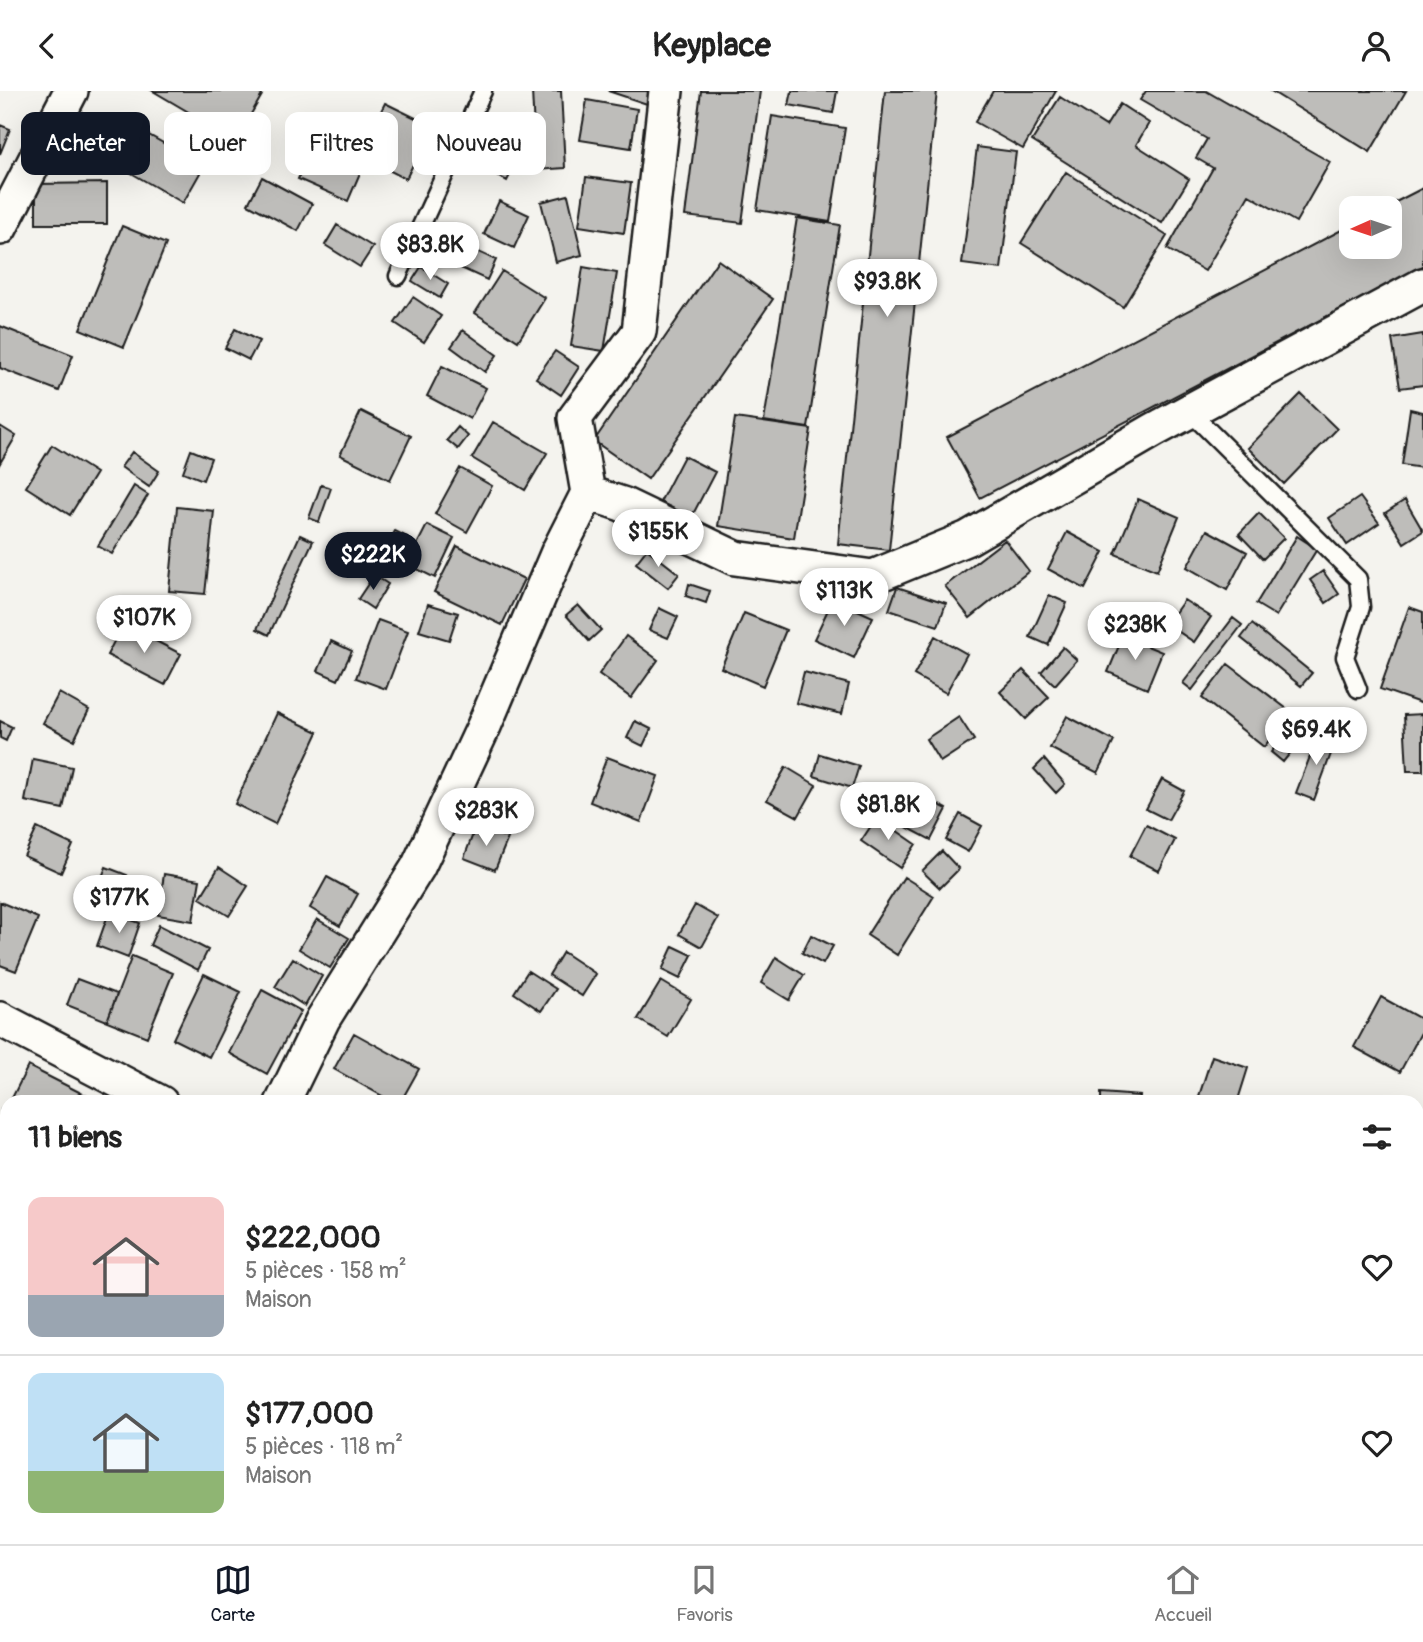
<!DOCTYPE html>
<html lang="fr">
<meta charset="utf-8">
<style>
:root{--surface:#fff;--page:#f2f2f2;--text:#222;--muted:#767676;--line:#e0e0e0;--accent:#111827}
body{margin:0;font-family:Pangolin,sans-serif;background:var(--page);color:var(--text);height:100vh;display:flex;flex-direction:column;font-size:26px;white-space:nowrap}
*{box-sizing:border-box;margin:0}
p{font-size:23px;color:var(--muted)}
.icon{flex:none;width:38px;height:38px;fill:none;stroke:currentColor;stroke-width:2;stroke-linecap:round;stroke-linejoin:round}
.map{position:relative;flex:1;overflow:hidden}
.sheet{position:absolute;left:0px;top:1004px;width:1424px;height:450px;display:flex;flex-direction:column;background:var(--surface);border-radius:21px 21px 0 0;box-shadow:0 7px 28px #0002}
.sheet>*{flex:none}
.banner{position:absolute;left:21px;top:21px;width:700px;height:63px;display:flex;gap:14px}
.needle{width:46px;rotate:267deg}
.buttons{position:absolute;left:1339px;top:105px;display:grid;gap:14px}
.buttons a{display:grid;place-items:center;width:63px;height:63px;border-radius:14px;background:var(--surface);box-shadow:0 7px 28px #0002;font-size:35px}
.price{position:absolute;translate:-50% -60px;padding:0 16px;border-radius:24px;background:#fff;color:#222;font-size:23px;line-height:46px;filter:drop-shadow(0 2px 4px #0008)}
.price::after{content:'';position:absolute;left:50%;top:42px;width:21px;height:16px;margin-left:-10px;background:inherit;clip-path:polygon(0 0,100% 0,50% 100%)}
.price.on{background:var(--accent);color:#fff}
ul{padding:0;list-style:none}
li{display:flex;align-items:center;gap:21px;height:175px;padding:0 28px}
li+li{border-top:2px solid var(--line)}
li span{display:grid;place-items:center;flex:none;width:196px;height:140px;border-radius:14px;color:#555}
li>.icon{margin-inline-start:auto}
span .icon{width:84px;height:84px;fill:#fffc;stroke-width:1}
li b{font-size:30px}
h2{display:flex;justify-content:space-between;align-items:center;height:84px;padding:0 28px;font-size:30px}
.tag{padding:0 24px;border-radius:14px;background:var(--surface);box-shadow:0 7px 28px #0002;font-size:24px;line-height:63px}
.tag.on{background:var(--accent);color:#fff}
header{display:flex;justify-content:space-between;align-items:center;height:91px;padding:0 28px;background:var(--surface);font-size:32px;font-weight:700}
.dock{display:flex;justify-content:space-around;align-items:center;height:98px;border-top:2px solid var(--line);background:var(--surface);font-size:19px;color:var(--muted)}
.dock a{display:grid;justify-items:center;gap:4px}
.dock .on{color:var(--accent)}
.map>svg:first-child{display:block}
.building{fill:#bebdba;stroke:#1c1c1c;stroke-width:2}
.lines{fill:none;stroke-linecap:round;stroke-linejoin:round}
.lane-casing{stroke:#1c1c1c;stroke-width:21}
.street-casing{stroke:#1c1c1c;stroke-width:38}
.lane{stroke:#fdfcf7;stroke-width:16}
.street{stroke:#fdfcf7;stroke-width:33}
</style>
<header><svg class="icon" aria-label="back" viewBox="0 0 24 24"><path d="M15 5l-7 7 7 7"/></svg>Keyplace<svg class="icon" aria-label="person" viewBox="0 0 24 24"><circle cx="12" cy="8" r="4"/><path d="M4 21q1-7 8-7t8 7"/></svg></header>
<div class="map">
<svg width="1423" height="1453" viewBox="0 0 1423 1453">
<rect width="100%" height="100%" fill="#f4f3ee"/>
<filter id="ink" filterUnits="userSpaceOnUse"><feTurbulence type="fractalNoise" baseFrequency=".0143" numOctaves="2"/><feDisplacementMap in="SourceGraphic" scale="14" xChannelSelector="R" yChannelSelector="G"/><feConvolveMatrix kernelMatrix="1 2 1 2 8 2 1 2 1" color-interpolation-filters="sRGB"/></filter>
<g filter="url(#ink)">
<path class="building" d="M153 0H256L262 4 236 49Z
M532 0H561L565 77 536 79Z
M608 0H652L647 13Z
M701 0H760L742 132 685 125Z
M792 0H837L833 22 789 14Z
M885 0H937L889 459 838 453Z
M993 0H1056L1023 58 975 31Z
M1146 0H1206L1330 71 1296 131 1249 104 1205 180 1167 158 1213 77 1196 67 1207 48 1140 9Z
M1271 0H1406L1370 61Z
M1060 6 1106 35 1120 13 1149 32 1136 54 1189 88 1162 132 1032 50Z
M587 9 637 18 631 57 580 49Z
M385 12 432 35 406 88 359 64Z
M115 25 204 75 183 112 95 61Z
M772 25 845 37 830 131 757 119Z
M0 34 10 38 0 63Z
M484 40 522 61 507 90 468 69Z
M313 54 363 75 348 110 298 88Z
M977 56 1016 61 1001 178 962 173Z
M1066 81 1167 145 1123 216 1021 152Z
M262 86 312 113 298 140 248 113Z
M586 86 631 92 624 142 579 135Z
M107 92V133H36V93Z
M1423 97V175L980 407 947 346 1351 134V156H1390V117H1384Z
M568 104 582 164 556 171 541 111Z
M499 110 529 124 514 157 484 143Z
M797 127 840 134 808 337 764 330Z
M337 134 373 156 360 176 325 154Z
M122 135 166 153 124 256 80 238Z
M448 147 496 169 487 189 439 167Z
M718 169 773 208 648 388 594 350Z
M421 176 448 193 440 207 412 190Z
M583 176 617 182 604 260 571 255Z
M502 180 545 207 518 250 475 222Z
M413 206 441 225 424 251 395 232Z
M0 235 73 264 59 300 0 277Z
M235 238 259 250 249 269 225 257Z
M463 239 497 264 485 281 451 256Z
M1423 243V294L1400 297 1392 248Z
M555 260 579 276 561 304 536 287Z
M442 275 486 297 470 328 427 305Z
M1301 303 1337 338 1284 393 1248 357Z
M1410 318 1423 321V377L1402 374Z
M361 320 411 345 390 389 340 364Z
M735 327 811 338 794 447 718 435Z
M493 331 547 362 525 399 472 367Z
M0 335 16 345 0 372Z
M458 336 468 345 458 358 447 349Z
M52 354 96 382 70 424 26 396Z
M191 359 211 367 203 389 183 381Z
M132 361 159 380 149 396 121 376Z
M684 365 715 381 691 427 660 411Z
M460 377 492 395 467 441 435 423Z
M321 394 331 397 319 431 309 427Z
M134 395 148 404 112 463 98 455Z
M1360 406 1379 432 1347 454 1329 427Z
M1138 408 1179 426 1157 480 1115 463Z
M1405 409 1423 440 1404 452 1385 422Z
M177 416 214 420 205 503 169 500Z
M1259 422 1284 447 1263 468 1239 443Z
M427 434 454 447 435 487 407 473Z
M1207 439 1247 461 1227 499 1187 476Z
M395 440 407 446 393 471 381 465Z
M1067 441 1104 461 1085 498 1048 478Z
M300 444 313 450 269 544 257 538Z
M1297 445 1317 458 1276 525 1256 513Z
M1005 449 1029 480 970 527 945 495Z
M457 455 524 488 502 534 434 501Z
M647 458 679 483 668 497 636 472Z
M1323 480 1339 503 1326 512 1310 489Z
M374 484 388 493 373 518 358 508Z
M689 493 710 500 706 512 686 505Z
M897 496 946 512 938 535 889 519Z
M1049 504 1067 512 1048 554 1030 546Z
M833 508 873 526 854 567 814 548Z
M1184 509 1211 526 1194 551 1167 533Z
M428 513 458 522 449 549 419 540Z
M578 514 601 539 589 550 566 524Z
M1409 516 1423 521V613L1380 598Z
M659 517 678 526 668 547 649 539Z
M744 522 786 539 763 595 721 577Z
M1233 527 1242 534 1192 599 1183 592Z
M378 529 408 540 386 598 356 587Z
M123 533 181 563 165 594 107 564Z
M1252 533 1312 582 1301 595 1241 547Z
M626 545 658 569 631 607 599 583Z
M935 545 967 563 946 602 914 584Z
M1123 545 1162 561 1147 598 1108 581Z
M331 550 352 560 338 589 318 580Z
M1063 556 1077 569 1055 594 1041 581Z
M1228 573 1291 621 1264 656 1202 607Z
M1023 579 1049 606 1026 628 1000 601Z
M804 581 849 593 842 623 796 612Z
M59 602 89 619 74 649 43 632Z
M1305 619 1317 629 1283 671 1271 661Z
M277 622 318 641 275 733 235 713Z
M1423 623V680H1407L1404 624Z
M1067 625 1114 650 1098 682 1050 657Z
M959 626 974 649 940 671 926 648Z
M0 630 12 636 6 650 0 647Z
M635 630 651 638 643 655 627 647Z
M1319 642 1336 649 1314 709 1296 702Z
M820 663 859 675 852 697 814 685Z
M607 666 658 685 641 731 590 711Z
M33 668 72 676 63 718 25 710Z
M1044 668 1065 693 1056 702 1034 678Z
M786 676 816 694 798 726 767 709Z
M1162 688 1184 700 1168 729 1146 718Z
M913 700 947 718 931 749 897 731Z
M960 723 982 735 968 761 946 749Z
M877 726 916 753 900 777 861 750Z
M1146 734 1175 749 1159 780 1130 765Z
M476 735 508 747 495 779 464 767Z
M37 737 73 754 61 782 24 765Z
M942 760 959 778 940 797 922 780Z
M106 776 127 784 115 817 93 809Z
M219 776 248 795 229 825 200 807Z
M164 783 200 789 193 830 158 824Z
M327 786 358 803 340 835 310 817Z
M904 786 934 805 897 864 867 844Z
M0 811 38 827 16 880 0 874Z
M695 814 718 827 702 856 679 843Z
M109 821 140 832 128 867 97 855Z
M317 828 349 847 330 877 299 858Z
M159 834 208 859 198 879 150 854Z
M811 844 833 855 823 873 802 862Z
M673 855 692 864 680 888 662 879Z
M563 861 596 883 582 905 549 884Z
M132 865 173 882 147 946 107 930Z
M776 866 804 884 789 909 761 892Z
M293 867 322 885 305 915 275 896Z
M528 880 556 898 541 920 514 902Z
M204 883 241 901 209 966 173 948Z
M77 888 117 903 107 930 67 914Z
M661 890 691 908 668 946 638 928Z
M262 899 301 920 267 983 229 962Z
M1381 906 1423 929V938L1400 981 1354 956Z
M354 942 419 978 400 1012H395L334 978Z
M1212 965 1248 977 1237 1012H1218L1199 1005Z
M28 975 93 1008 91 1012H16L11 1009Z
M1101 1002 1140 1005 1139 1012H1101Z
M409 1005 421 1012H406Z
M1 1019 7 1022V1051L0 1065Z
M1423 1037V1081L1418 1078V1048Z
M7 1077V1107L0 1104V1091Z
M0 1129 7 1133V1141L0 1157Z
M1418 1337 1423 1339V1366L1418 1364Z
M7 1367V1393L0 1389V1382Z
M1418 1430 1423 1433V1453H1399L1402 1447H1418Z
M7 1445V1447H33L39 1451 2 1453Z
M105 1447H140L137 1453H115Z
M313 1447H331L327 1453H322Z
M370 1447H413L425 1453H367Z
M431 1447H481L478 1453H428Z
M514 1447H554L552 1453H512Z
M575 1447H632L629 1453H587Z
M710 1447H761L758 1453H707Z
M806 1447H841L839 1453H803Z
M1073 1447H1099L1097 1453H1085Z"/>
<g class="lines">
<defs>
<path id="lane" d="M398 185 483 0
M1189 320 1358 488 1361 516 1345 566 1358 598"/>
<path id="street" d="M0 137 71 0
M588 402 622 413 735 467 873 486 968 447 1154 339 1423 194
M0 928 161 1012
M282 1012 323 928 418 776 484 635 558 461 588 402 575 327 639 241 666 0
M0 1313 7 1316
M263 1447 275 1453
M1015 1447 1026 1453
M661 1453 664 1447"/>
</defs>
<use href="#lane" class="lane-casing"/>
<use href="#street" class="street-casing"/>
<use href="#lane" class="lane"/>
<use href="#street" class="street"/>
</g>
</g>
</svg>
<div class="buttons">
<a><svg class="needle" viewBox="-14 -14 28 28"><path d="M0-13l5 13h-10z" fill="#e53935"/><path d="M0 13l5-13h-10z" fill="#767676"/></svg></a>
</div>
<b class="price" style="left:430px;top:191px">$83.8K</b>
<b class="price" style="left:887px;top:228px">$93.8K</b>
<b class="price" style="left:658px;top:478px">$155K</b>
<b class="price on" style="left:373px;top:501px">$222K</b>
<b class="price" style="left:844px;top:537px">$113K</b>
<b class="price" style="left:144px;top:564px">$107K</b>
<b class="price" style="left:1135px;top:571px">$238K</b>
<b class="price" style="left:1316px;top:676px">$69.4K</b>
<b class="price" style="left:888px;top:751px">$81.8K</b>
<b class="price" style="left:486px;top:757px">$283K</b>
<b class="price" style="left:119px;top:844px">$177K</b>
<div class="banner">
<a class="tag on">Acheter</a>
<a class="tag">Louer</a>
<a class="tag">Filtres</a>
<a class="tag">Nouveau</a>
</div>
<section class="sheet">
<h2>11 biens<svg class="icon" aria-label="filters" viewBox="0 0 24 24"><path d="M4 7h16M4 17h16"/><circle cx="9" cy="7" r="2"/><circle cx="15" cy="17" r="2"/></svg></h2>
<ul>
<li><span style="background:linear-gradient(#f6c9c9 70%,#9aa5b1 0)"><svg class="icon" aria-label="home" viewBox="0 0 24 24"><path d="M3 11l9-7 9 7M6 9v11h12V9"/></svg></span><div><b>$222,000</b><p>5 pièces · 158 m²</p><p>Maison</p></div><svg class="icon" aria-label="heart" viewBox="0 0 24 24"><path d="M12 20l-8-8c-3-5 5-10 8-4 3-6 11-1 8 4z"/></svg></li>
<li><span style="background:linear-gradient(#bfe0f5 70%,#8fb573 0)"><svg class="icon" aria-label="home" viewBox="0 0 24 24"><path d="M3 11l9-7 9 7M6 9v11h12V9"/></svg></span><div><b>$177,000</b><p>5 pièces · 118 m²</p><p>Maison</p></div><svg class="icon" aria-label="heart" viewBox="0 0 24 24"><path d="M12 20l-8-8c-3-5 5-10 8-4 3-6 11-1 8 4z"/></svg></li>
</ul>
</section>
</div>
<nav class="dock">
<a class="on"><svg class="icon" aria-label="map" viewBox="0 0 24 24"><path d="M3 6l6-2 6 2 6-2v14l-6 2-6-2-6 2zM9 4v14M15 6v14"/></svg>Carte</a>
<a><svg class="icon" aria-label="saved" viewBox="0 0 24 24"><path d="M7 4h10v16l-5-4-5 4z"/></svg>Favoris</a>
<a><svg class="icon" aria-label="home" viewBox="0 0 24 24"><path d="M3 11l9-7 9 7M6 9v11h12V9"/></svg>Accueil</a>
</nav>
